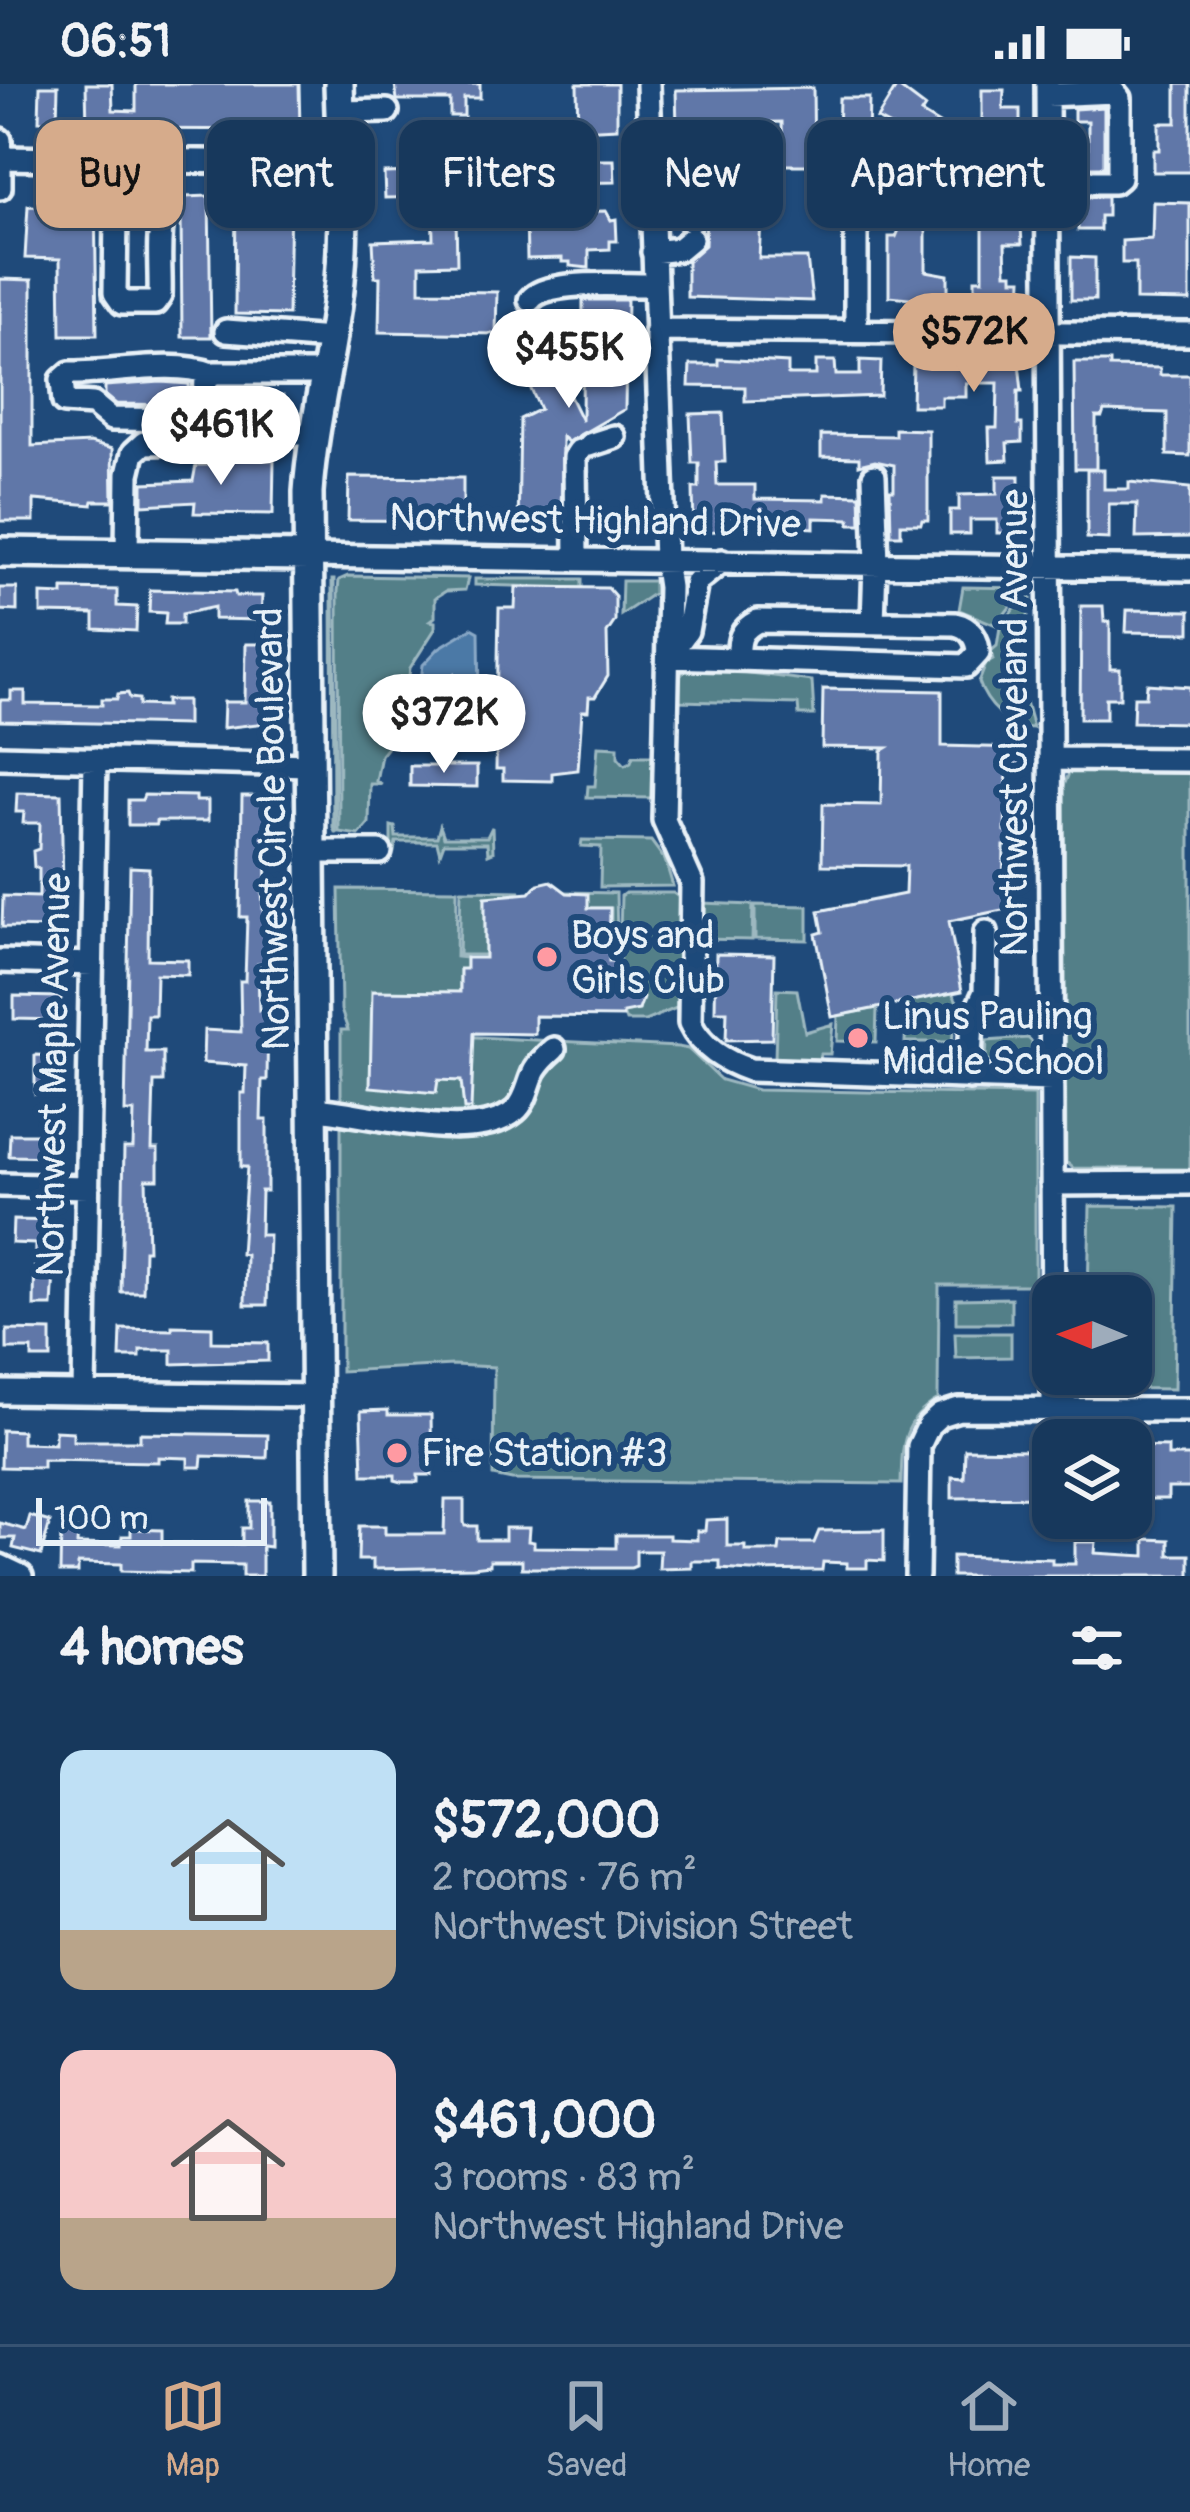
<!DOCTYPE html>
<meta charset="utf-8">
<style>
:root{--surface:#17385c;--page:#244365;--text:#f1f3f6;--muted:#9eacbb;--line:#365272;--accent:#d6ab8b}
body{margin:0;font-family:Pangolin,sans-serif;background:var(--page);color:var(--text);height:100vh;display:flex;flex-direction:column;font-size:45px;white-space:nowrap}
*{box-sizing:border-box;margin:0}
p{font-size:39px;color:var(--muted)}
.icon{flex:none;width:66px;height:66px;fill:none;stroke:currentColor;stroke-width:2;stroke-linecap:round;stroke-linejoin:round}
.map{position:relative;height:1492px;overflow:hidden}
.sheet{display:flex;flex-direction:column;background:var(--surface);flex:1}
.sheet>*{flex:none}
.banner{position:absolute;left:36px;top:36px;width:1119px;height:108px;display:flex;gap:24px}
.needle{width:78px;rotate:271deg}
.tools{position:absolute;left:1032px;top:1191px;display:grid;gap:24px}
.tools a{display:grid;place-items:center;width:120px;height:120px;border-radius:24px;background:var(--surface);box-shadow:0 3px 9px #0004,0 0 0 3px var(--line);font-size:60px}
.scale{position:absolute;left:36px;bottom:30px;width:231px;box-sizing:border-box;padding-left:12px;border:6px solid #e8f1f8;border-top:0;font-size:33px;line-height:42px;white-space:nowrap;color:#e8f1f8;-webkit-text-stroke:9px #1f4a7a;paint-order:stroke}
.price{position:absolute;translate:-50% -102px;padding:0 27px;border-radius:42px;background:#fff;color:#222;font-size:39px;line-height:78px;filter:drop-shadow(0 3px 6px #0008)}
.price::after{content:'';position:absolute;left:50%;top:72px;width:36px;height:27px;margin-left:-18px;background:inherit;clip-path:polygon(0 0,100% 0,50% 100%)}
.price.on{background:var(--accent);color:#111}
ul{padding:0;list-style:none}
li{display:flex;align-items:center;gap:36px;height:300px;padding:0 60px}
li span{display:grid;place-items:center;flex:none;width:336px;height:240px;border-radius:24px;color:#555}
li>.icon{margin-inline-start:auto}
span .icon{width:144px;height:144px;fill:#fffc;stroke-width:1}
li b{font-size:51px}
h2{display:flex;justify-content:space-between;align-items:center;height:144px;padding:0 60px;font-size:51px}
.pill{padding:0 42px;border-radius:24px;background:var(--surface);box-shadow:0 3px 9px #0004,0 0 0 3px var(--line);font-size:42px;line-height:108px}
.pill.on{background:var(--accent);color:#111}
.status{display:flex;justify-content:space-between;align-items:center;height:84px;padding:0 60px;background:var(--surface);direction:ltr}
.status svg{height:33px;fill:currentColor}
.menu{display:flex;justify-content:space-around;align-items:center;height:168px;border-top:3px solid var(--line);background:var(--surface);font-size:33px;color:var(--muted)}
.menu a{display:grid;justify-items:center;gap:6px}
.menu .on{color:var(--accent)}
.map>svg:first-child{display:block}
.green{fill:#527f88;stroke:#9db8c0;stroke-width:3}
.water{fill:#4b79a6;stroke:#8aa9c7;stroke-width:3}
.building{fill:#6077a8;stroke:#e8f1f8;stroke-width:3}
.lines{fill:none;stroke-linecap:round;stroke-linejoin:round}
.minor-casing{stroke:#e8f1f8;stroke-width:30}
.major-casing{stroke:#e8f1f8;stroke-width:36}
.minor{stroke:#1f4a7a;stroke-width:21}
.major{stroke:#1f4a7a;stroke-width:27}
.poi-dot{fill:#ff9aa2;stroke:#1f4a7a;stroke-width:4.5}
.labels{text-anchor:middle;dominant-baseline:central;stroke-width:12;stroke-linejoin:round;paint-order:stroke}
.street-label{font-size:39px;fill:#e8f1f8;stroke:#1f4a7a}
.poi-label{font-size:39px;fill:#e8f1f8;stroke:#1f4a7a;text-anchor:start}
</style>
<div class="status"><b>06:51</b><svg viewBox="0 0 49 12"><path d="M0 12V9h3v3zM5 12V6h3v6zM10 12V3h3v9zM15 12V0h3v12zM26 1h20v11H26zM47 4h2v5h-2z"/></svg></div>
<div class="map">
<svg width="1190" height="1492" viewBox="0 0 1190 1492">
<rect width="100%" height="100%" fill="#1f4a7a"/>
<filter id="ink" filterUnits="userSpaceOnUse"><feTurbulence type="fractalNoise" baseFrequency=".00833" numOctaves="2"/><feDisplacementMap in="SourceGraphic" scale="24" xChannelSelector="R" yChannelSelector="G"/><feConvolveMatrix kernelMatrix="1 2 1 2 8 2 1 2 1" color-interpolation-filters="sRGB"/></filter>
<g filter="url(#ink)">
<path class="green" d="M348 492 468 494 465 506 446 507 435 514V533L430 537 435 538V545L410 584 406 614 393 632 391 658 381 671 376 697 382 700H370L369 739 359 751 339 748 338 507 339 496Z
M475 495H582V504L475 501Z
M332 496H334L336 750 333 744Z
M622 497H654V509L621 531Z
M963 503 1022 504 1024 505 996 541 959 526Z
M1024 512 1031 515 1025 547V614L1033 644C1009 644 986 620 979 598L986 580 993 576 991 567 997 562 1000 543Z
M685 586 741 588 812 597 814 631H799L798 620 679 617V592Z
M598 662 618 663V673L625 681 631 678 633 672H653L652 714 587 713 588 702H595Z
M1079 684 1190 685V1085L1073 1084 1066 1078 1064 702 1069 689Z
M391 742 395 743 396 753H437L440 742 444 753H487L492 743 493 768 488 770 487 759H444L440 770 437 758H396L394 768H391Z
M582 756 651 757 665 776 673 802 600 803 601 763 581 762Z
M339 805 457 806 456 873 466 874V885L460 886 459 950 435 951 678 963 688 965 721 996 757 1006 1035 1011V1201H939L938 1315C902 1337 902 1360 901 1400L512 1396 493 1392 494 1283 453 1281 341 1287V946H348L341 926Z
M461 806 521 807 508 809V813H485V871H459Z
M563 808 616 809 617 854H611V824H588L587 810Z
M625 809H673L680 814 679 923 645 937H626L623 929 639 926 641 903 636 897 624 896V888L619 887 621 812Z
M701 819 753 821 752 856 700 855Z
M755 821 808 822V856L755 855Z
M777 905 797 906 805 948 833 940 830 970H820L819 975 775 976Z
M952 909 957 917 952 958H905L907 918Z
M877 924 876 958 837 957 838 932Z
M1028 954 1032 958V973L1026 979H993L986 974 987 957Z
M1090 1122 1177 1123 1174 1305 1087 1304V1290H1131V1212H1088Z
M1011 1214V1239H956V1215Z
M955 1249H1011V1273L956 1274Z"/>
<path class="water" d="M472 544 479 548 480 622 458 625 460 609 444 610 435 627H422L418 619 423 581 439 564Z
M422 635 480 636 479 669 422 665Z"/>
<path class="building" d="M86 0H112L113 26 136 27V0H299L300 46 87 45Z
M395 0H480V14H464V32H450V16H397Z
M577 0H617V44L578 46Z
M1176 0H1190V88H1153V66H1159V39H1176Z
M40 2H58L57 37H39Z
M897 2 925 23 921 29 944 43 933 62 916 56 910 67 890 56 896 45 877 35Z
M813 4 814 81H783L782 38 709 39 710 82 678 83 676 6Z
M982 6H1004L1003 25H1020V42L982 41Z
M839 14H869L868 54H838Z
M1104 23V83H1074V70L1088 71V37H1074V25Z
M954 47 973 48V68L954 67Z
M974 67 1021 68V114H1013L1014 142H1021L1022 160H1005L1006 189H1013V195H1022L1021 217 975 215V195H983V109H976Z
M589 72V76H614L615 98 566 99V104H552L553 128 606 127 611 136 616 135 617 157H610V165L589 166V184L570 182V178H562V174L527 175 526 130H519V116H508L507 87H522V94L549 93V85H563V77Z
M911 84H938V108H952V126H926V187L948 191V212H930L929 216 889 212V153H896L899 146 902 103 911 104Z
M455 87 457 180 420 181V207L497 208 496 250 379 248 380 193H375L373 157 433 155 432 113 385 114 384 89Z
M236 108 290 109 288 231 235 230Z
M59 111H95L97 251H61L60 175 25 174 28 122 59 123Z
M209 112 211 253H182L181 125 185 113Z
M1077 113H1107V132H1100V146H1078Z
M719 118 762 119 759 174H807L812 217 687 213V177L705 161 706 131H719Z
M1153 118 1190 119V217L1136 216V179H1122V157L1152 155Z
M1071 173 1095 174V216H1071Z
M0 195 32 196V362L90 359 112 365 113 417H93L92 421 34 416V437H0Z
M583 216H627L625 325 568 358 562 353 561 447H518L520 335 540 325 518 277 546 264 582 337Z
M718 275 788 279V291H816V277H835L836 291H860V276L881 277 880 312 745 317V303L689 302 690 281H718Z
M1074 278H1110V283L1160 284V291H1190V372L1167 371V329L1104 327 1102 333H1096V385H1075Z
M913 279H1019L1022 307H1018V340H1022V358L1007 359 1008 376 990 377 989 344H997L998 299H966V313H941V322H912Z
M161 298 189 300 190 321 116 320 105 311V302Z
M253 311 283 312V332L253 331Z
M723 329 725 378H716L717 401H755V415L825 416V410L860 411 861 440H850V435L814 434V444L718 438V447L694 448 693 404H699V379H692L690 330Z
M895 345 928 346V436H922L921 440H901V451H891L890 406H894V381L875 377 859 381V374L821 373V351L895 352Z
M218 375 274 376 273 430 194 429 195 418 143 421V399L193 397 196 381H218Z
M1087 386H1104V405H1129V398L1190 404V453L1136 454 1137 420H1109V455L1087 454Z
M997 392H1019V410H1023L1019 449H997V436H970V450H950V426H959V411L997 410Z
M349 393 463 394V437L348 436Z
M516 503 608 504 615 512V537L607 549 608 592 595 613H589L588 627H582L578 686 552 689V697L503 696V685H496L499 524H515Z
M0 504H17V527L0 526Z
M63 505 117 506V522L137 523 136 547 94 545V530L41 529V510L63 511Z
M150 506 235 508 236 512H262L261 536 214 535V523L182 530V540H165L166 529 149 528Z
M1081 522H1103L1104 538H1110V585H1120V614H1106V635H1080Z
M1127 526 1190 527V549L1126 548Z
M246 560H265L266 639 223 644 224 618H245Z
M454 591 453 649H450L442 623 432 618Z
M1147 600 1190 603V639L1133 638 1134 613H1146Z
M823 605 942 607V662L1022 664 1025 680H1007L1005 747 1009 748 1008 762H1004L1003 812H1012V824L949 837 962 907 832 933 816 850 823 848 819 827 905 810 906 782 822 781 823 720 881 721 882 667 887 664 822 663Z
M11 607H25V620L102 621V615H117L118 610 128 609 130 614 139 615V621L166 622V616H187V641L0 637V616H11Z
M410 682H477V703L410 702Z
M17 709 61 710 63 803H56L55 844 2 843 3 812 39 813V785L34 783 33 767 39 765 40 739H23L24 728H16Z
M144 711 196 712V717H208V737H156V741H128V716H142Z
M242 712H265L267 806H262L266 880H258L259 926 268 925 267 996H262L261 1036H267V1107H261L260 1151H269L267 1221H245L246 1171 241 1170 247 1083H241V1009H245L246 982 203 979 204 946 241 948 240 897H245L247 833H240Z
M130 783 149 784 148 875 188 876V891L156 890 155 931H147L146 968H163V998H154L152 1065H158V1095H146L148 1166H144L143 1208H121L124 1064H133L134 1028H125Z
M551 797 567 809 588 810V824H610L609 877H619L624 896 639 899 643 914 639 926 623 929V933L535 932V950L474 949 471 1025H464L461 997 438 996 436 1009 370 1003 372 907 460 908V885H466V874H485V813L530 809 538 800Z
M716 870 774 871 772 955 726 956 727 927H715Z
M14 912 61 913 60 936 14 935Z
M35 971 56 972V1011L35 1010Z
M10 1050H56L55 1073 9 1072Z
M13 1136 57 1137 52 1222H34L35 1160 12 1159Z
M172 1242 212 1243V1258L268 1259V1277L172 1280V1266H140V1273H120L121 1245 172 1246Z
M7 1246 51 1247V1274H32V1265H7Z
M388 1326V1331H431L432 1391H418V1398H402L395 1396V1391H363L361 1327Z
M2 1346 22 1347V1359L55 1360V1347L73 1348V1357H140V1349L268 1351 267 1374 202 1372 201 1383H188V1374L158 1373V1378L43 1376V1384L1 1383Z
M1131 1362 1168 1363V1372H1190V1404H1168V1415H1131Z
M1029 1363H1050V1413L952 1414V1393L964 1394 965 1365 1029 1366Z
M445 1416H464V1438L465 1442H477V1456H505V1444H529L528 1457 534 1458V1463L616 1464V1451H669V1455L697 1456V1447H705L706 1436 727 1435V1462H745V1467H779L780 1459H814L819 1447 884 1446V1477L867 1476V1484H847V1479L823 1478 822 1486 751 1487 720 1485V1477H692V1484L659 1485 660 1467H636V1482L631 1484H522V1476H490V1481L473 1483 373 1485V1476H358L359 1442H385V1450H444Z
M249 1417H270V1463L262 1462V1492H242V1481L191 1480V1489L121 1487V1480L78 1479V1488H60L61 1445 78 1446 77 1460 121 1461 122 1452H131V1445L162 1446V1459L242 1460V1444H249Z
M30 1432 50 1438 41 1471 13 1464 15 1454H0V1439L26 1446Z
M1145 1455 1169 1456V1471H1190V1492H952V1472L1052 1475V1480H1075V1458H1096L1095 1469 1145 1472Z"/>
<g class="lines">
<defs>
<path id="minor" d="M648 0 665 476 669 503 664 736 692 799 690 939C702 964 724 977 750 986L1052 996
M1047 0 1053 1274
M1047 11 1114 8 1119 14V94L1114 98H1047
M340 28 387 27
M0 56V104
M0 74 342 79
M125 75 124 107 116 130 115 209 122 219H155L160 212C161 187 157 156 163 132 171 102 176 110 167 75
M652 126 682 128 691 137
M116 130 163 131
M653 168 679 165 691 155
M530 216C547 194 625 202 654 201
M656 246 1190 250
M226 247 330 255
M856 247V102
M205 336 111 335 93 320 64 318 62 296 70 289C113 290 173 275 212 290
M204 346 206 294 215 289H323
M589 361 614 353
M874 392 877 480
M127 469 128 390 133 369 144 359 192 358 215 350H312
M308 472 1190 485
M576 475 575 373 579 367
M873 538 875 480
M668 573 966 582 978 569C978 555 970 543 955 540L758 537C740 546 738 555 739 575
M668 573 687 547 696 498 722 477
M0 673 310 681
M1050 675 1190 676
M310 768H380
M0 877 92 880
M969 994 972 936 985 908 986 848
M315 1025C364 1028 473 1062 515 1027 527 1017 528 999 535 986 540 978 547 971 554 965
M1052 1100 1190 1099
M0 1101 88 1103
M1053 1290V1325
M0 1308 316 1312
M84 1309 95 675
M0 1482 21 1492
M917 1492 919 1362 929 1341 940 1331 959 1325 1190 1326"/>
<path id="major" d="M0 468 308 472
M317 1492 308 408C313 336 333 267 340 196 346 131 341 65 339 0"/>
</defs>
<use href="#minor" class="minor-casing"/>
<use href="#major" class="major-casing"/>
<use href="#minor" class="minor"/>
<use href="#major" class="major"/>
</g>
</g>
<g class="poi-dot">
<circle cx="547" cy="873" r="12"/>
<circle cx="858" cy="954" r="12"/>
<circle cx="397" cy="1369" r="12"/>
</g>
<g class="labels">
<g class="street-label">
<text transform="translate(595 437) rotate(1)">Northwest Highland Drive</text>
<text transform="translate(1014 639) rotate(-90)">Northwest Cleveland Avenue</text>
<text transform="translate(273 745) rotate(-91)">Northwest Circle Boulevard</text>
<text transform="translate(54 991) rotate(-89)">Northwest Maple Avenue</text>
</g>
<g class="poi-label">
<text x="571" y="851">Boys and<tspan x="571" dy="45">Girls Club</tspan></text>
<text x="882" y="932">Linus Pauling<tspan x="882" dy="45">Middle School</tspan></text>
<text x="421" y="1369">Fire Station #3</text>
</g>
</g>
</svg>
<div class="tools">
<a><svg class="needle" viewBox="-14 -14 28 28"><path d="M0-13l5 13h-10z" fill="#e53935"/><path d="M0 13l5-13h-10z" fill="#9eacbb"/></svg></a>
<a><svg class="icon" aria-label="layers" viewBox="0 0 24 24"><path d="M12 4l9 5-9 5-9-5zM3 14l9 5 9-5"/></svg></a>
</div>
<div class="scale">100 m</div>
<b class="price on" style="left:974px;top:311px">$572K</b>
<b class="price" style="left:569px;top:327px">$455K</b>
<b class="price" style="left:221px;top:404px">$461K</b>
<b class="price" style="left:444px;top:692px">$372K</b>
<div class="banner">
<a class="pill on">Buy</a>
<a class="pill">Rent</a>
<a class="pill">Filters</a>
<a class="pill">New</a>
<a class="pill">Apartment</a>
</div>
</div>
<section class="sheet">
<h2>4 homes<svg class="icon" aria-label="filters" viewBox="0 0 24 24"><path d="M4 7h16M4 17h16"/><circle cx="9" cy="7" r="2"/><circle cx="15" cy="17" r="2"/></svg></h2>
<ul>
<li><span style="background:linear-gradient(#bfe0f5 75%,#b9a48a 0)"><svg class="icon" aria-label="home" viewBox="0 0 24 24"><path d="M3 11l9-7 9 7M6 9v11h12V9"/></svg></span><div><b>$572,000</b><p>2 rooms · 76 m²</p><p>Northwest Division Street</p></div></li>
<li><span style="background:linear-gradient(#f6c9c9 70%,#b9a48a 0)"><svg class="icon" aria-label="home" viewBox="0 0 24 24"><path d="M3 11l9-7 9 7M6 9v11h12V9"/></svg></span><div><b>$461,000</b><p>3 rooms · 83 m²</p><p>Northwest Highland Drive</p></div></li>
</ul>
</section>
<nav class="menu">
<a class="on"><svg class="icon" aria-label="map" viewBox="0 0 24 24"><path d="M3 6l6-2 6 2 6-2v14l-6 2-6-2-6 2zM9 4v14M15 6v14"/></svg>Map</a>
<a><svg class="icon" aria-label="saved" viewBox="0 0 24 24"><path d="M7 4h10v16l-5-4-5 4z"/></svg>Saved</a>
<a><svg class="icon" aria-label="home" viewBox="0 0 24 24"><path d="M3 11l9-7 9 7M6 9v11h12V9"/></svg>Home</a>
</nav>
